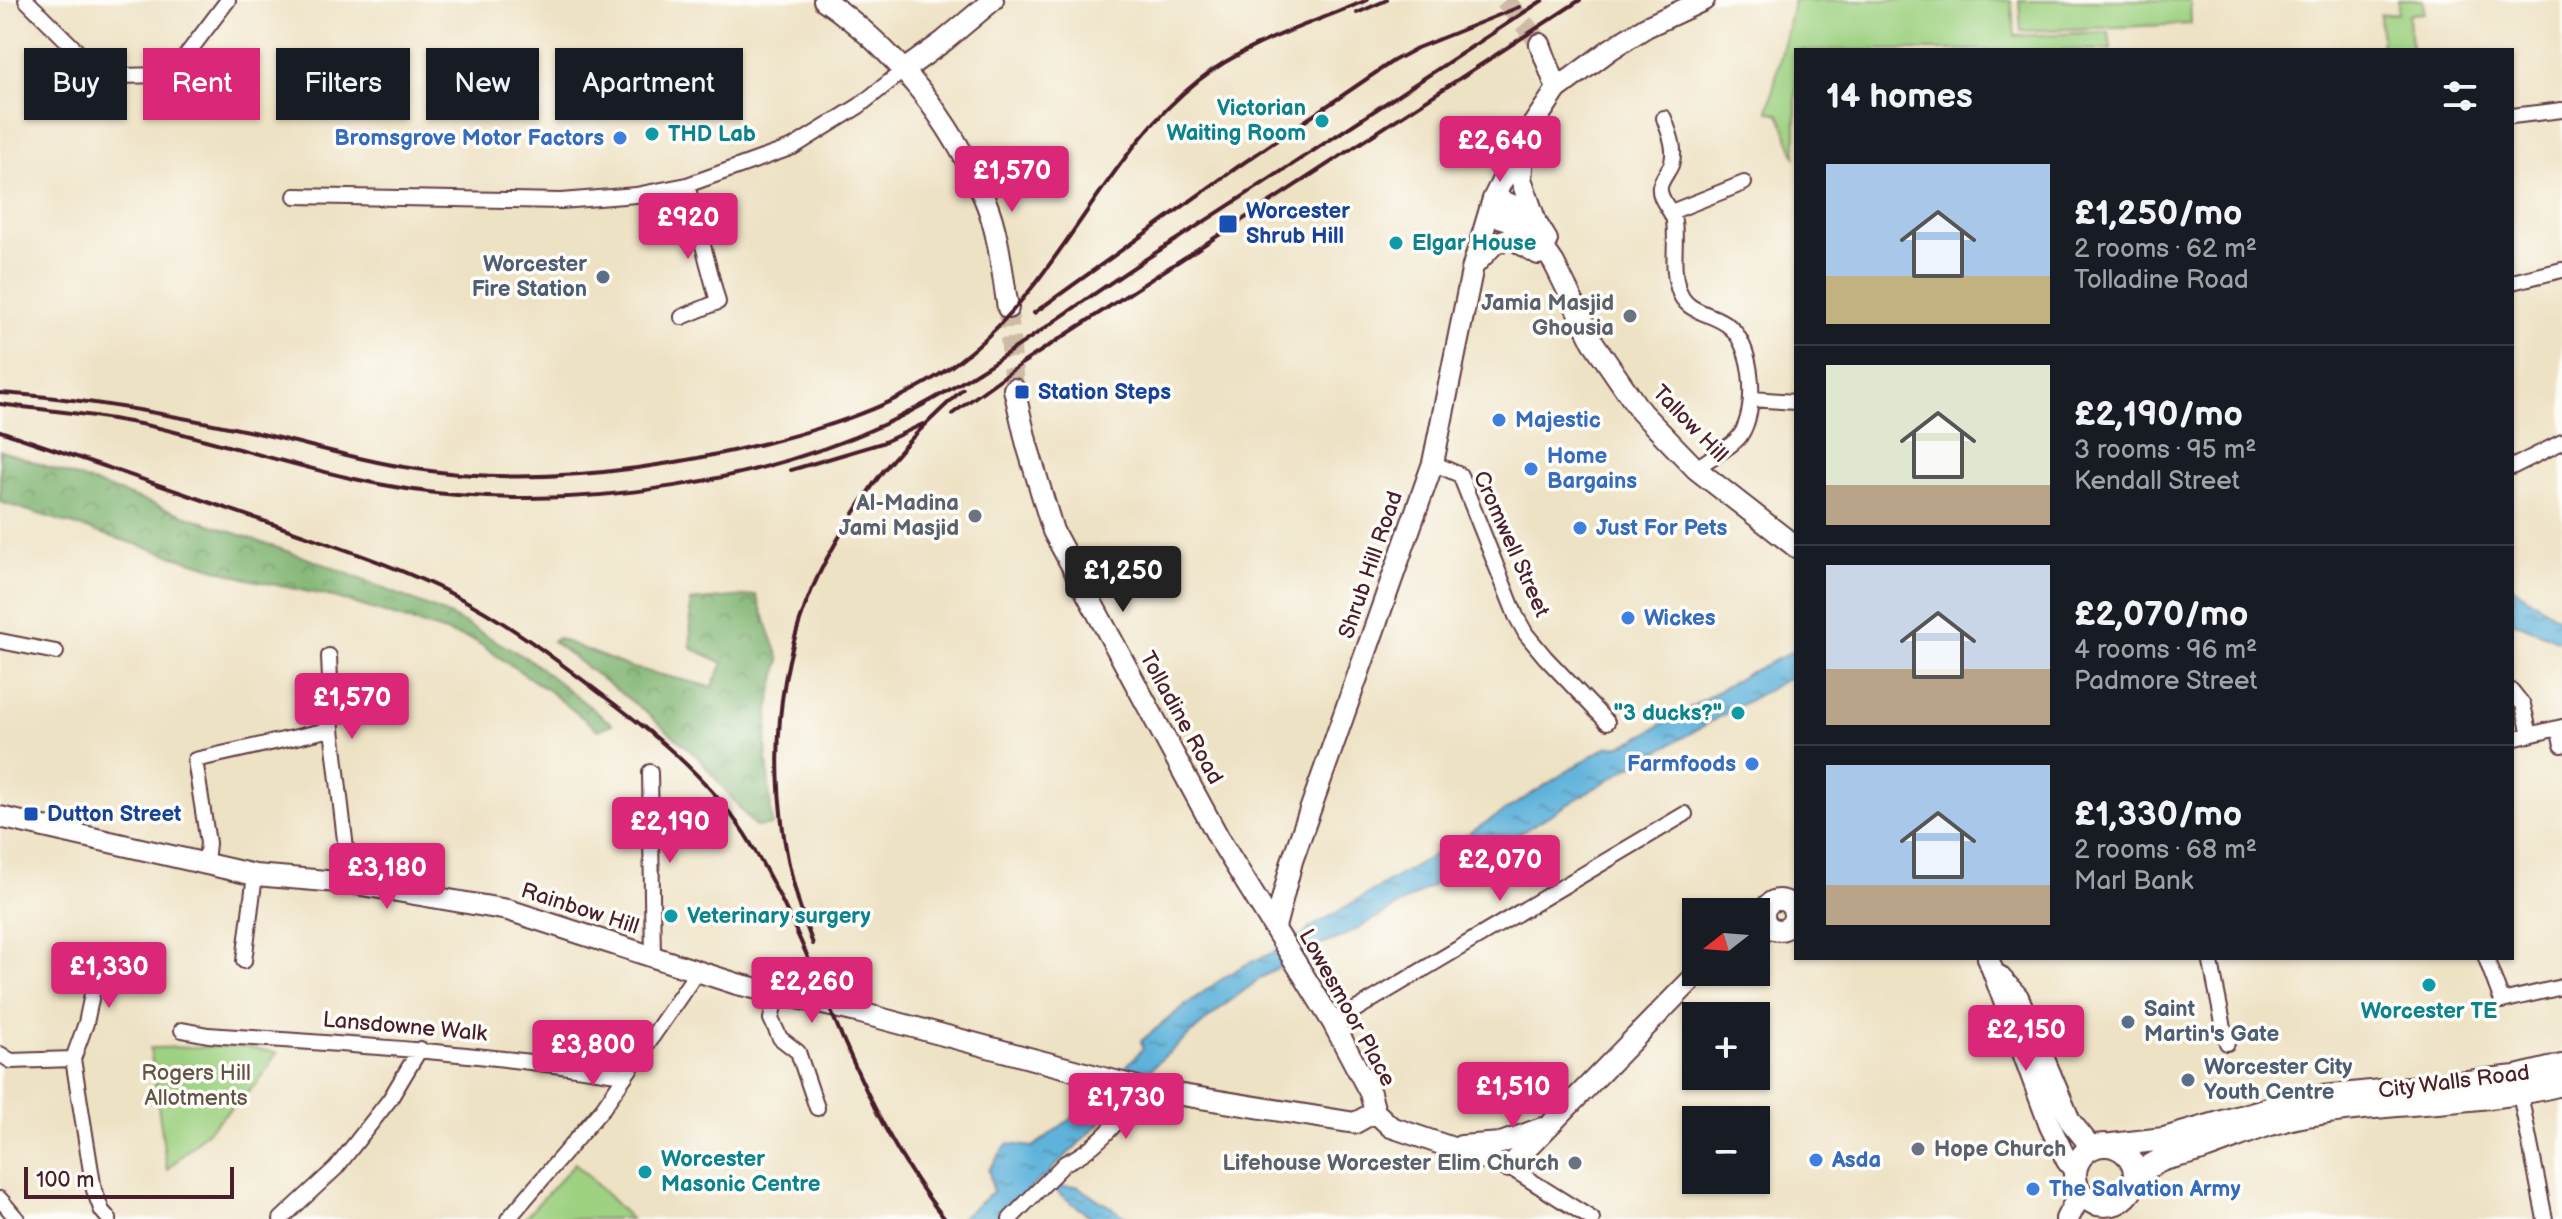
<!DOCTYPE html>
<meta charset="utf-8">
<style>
:root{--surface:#171b24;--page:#242831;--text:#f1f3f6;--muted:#9ea1a6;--line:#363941;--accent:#db2777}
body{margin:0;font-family:"Balsamiq Sans",sans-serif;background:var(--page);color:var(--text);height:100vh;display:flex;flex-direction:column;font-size:30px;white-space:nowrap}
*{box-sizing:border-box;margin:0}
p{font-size:26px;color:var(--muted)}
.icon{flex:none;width:44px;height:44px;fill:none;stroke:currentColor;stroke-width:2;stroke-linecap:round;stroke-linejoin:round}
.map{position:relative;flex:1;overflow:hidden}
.sheet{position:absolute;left:1794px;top:48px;width:720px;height:912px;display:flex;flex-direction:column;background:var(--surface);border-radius:0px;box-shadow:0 2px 6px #0004}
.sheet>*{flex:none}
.hud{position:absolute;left:24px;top:48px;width:760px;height:72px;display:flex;gap:16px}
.needle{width:52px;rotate:253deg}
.controls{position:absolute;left:1682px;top:898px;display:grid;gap:16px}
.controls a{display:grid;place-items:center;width:88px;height:88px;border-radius:0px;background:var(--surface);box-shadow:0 2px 6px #0004;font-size:40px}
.scale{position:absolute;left:24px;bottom:20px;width:210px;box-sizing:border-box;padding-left:8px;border:4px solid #4a1f2b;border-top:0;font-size:22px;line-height:28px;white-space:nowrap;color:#4a1f2b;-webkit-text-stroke:6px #fdfcf7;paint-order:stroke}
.price{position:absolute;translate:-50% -68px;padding:0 18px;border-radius:8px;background:var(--accent);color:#fff;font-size:26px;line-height:52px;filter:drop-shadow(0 2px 4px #0008)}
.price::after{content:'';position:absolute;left:50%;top:48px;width:24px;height:18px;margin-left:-12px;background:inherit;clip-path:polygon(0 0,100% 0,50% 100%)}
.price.selected{background:#222;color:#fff}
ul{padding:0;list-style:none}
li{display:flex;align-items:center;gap:24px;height:200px;padding:0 32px}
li+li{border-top:2px solid var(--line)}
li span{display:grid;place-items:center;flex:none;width:224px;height:160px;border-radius:0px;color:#555}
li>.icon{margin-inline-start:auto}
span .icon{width:96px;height:96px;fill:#fffc;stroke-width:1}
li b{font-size:34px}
h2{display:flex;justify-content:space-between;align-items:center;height:96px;padding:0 32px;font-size:34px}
.pill{padding:0 28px;border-radius:0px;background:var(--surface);box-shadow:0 2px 6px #0004;font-size:28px;line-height:72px}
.pill.selected{background:var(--accent);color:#fff}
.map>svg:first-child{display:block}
.forest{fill:url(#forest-crowns);stroke:#64694d;stroke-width:2}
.green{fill:#9ed181;stroke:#747856;stroke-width:2}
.water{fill:url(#water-ripples);stroke:#546983;stroke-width:2}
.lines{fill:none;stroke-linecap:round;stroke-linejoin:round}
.secondary-tunnel{stroke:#cdbba5;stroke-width:20;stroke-dasharray:20 10;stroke-linecap:butt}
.street-casing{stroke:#633c42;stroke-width:18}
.secondary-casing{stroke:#633c42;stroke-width:24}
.primary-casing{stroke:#633c42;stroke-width:26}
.street{stroke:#fff;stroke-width:14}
.secondary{stroke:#fff;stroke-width:20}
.primary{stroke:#fff;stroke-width:22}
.rail{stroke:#4a1f2b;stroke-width:4}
.culture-dot{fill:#0f9aa8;stroke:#fdfcf7;stroke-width:3}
.shop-dot{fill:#3f7fe0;stroke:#fdfcf7;stroke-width:3}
.transit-dot{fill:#1a4fb4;stroke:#fdfcf7;stroke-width:3}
.service-dot{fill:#5c6f8a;stroke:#fdfcf7;stroke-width:3}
.worship-dot{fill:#6b7280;stroke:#fdfcf7;stroke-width:3}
.labels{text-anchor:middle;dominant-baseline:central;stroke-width:7;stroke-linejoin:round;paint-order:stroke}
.culture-label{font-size:22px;font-weight:bold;fill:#0d838f;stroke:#fdfcf7;text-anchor:start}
.shop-label{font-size:22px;font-weight:bold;fill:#366cbe;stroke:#fdfcf7;text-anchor:start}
.transit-label{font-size:22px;font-weight:bold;fill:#164399;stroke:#fdfcf7;text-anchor:start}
.service-label{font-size:22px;font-weight:bold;fill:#4e5e75;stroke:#fdfcf7;text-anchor:start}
.worship-label{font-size:22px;font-weight:bold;fill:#5b616d;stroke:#fdfcf7;text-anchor:end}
.street-label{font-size:22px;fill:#4a1f2b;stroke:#fdfcf7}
.park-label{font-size:22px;fill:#635445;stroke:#fdfcf7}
</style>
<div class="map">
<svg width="2562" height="1219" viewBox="0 0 2562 1219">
<defs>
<pattern id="forest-crowns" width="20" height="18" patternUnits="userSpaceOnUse" patternTransform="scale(2)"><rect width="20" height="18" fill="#7eb36f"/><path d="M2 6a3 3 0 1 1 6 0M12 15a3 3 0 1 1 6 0" fill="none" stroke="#69915b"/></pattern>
<pattern id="water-ripples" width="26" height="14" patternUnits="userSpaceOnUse" patternTransform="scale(2)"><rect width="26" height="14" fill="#5fb3db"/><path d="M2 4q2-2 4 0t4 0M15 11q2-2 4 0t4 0" fill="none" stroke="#5091b2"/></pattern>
</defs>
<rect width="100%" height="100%" fill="#fdfcf7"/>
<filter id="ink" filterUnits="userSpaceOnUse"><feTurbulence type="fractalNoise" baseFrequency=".0125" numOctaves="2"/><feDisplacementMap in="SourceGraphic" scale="16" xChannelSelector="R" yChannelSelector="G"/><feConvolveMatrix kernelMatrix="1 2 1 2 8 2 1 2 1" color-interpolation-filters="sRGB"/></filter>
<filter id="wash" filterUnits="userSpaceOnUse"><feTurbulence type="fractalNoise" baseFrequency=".006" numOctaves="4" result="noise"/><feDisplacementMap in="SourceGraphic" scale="32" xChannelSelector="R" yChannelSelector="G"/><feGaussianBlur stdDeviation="1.8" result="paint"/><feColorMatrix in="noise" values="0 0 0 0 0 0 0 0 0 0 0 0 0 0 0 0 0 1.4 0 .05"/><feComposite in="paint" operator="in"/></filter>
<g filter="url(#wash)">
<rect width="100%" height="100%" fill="#eee2c4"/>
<path class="forest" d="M0 450 326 565 451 616 530 660 612 724 598 730 549 691 475 641 333 597 248 579 0 502Z
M756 595 780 660 770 700 766 746 772 825 755 827 700 759 643 710 552 641 557 638 629 667 712 687 723 663 691 648 690 601Z"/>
<path class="green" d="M1794 0H2011L2015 36 2109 32 2111 50H1796V158L1779 114 1768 111Z
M2019 0H2190L2191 24 2021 31Z
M2398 0H2423L2424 13 2409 14 2411 50H2382L2380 14 2398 13Z
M242 1046 277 1053 258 1082 167 1170 150 1048Z
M575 1163 631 1219H524Z"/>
<path class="water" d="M2512 587 2562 620V642L2512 621Z
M1796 650V674L1625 770 1415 896 1344 936 1310 949 1261 978 1222 1007 1156 1064 1100 1123 1048 1173 1062 1187 1077 1186 1129 1219H1094L1061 1195 1043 1177 994 1219H960L993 1192 989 1170 1007 1144 1033 1147 1097 1099 1143 1048 1141 1041C1172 1016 1202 991 1236 970 1260 955 1293 950 1310 928L1452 844 1606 747 1617 746 1635 740 1747 674Z"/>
</g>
<g filter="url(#ink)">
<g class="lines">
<path class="secondary-tunnel" d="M1505 0 1540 44
M1008 308 1014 389"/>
<defs>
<path id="street" d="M26 0 85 59 120 76 161 75 184 58 228 0
M2512 116 2562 110
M1664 118C1669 133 1677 149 1671 165 1668 172 1661 180 1660 187 1658 199 1672 210 1674 221 1677 243 1671 266 1678 288 1685 315 1712 311 1730 327 1754 348 1758 410 1740 436 1731 448 1708 458 1696 469
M295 196 561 201 636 195 687 185 793 147 859 106 904 70
M1671 212 1744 183
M2512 282 2562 270
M682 317 718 302 687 185
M1751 399 1796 402
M1433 463 1460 475 1516 616 1526 634 1545 657 1607 722
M2512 467 2562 442
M0 641 56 652
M329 656 332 729 350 883
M2512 691 2523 705 2530 735
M2558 728 2562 745
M2512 739 2562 727
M650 772 653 957
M206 862 208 843 195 760 332 729
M101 951 86 1023 73 1059 94 1190 102 1211 109 1219
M2210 958 2227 1043
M2486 958 2502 1001 2562 987
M244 961 255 875
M777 994 771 1019 780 1038 798 1052 817 1108
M1333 1023 1685 814
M182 1030 208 1035C347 1044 485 1053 623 1075
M0 1054 11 1061 73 1059
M2520 1094 2545 1219
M1509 1167 1592 1219
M0 1199 17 1219
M281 1219 336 1168 390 1099 420 1049
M508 1219 603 1108 697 972
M1010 1219 1065 1163C1098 1149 1122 1116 1145 1089"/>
<path id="secondary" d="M824 0C895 49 951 119 985 200 999 233 1002 273 1008 308
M1540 44 1557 89
M904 70 944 41 993 0
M1524 146 1521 179 1535 219
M1493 199C1525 208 1530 211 1547 240
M1489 214 1512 221 1537 238 1554 263 1593 342 1641 412 1696 469 1796 547
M1476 263 1495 243 1511 238 1538 254
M1014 389 1027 445 1053 531 1221 842 1333 1023 1370 1093 1375 1112 1391 1127 1509 1167 1699 972
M0 817 255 875 350 883 508 910 737 984 857 1012 1145 1089 1355 1123 1375 1112
M1764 915a15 15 0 1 1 30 0a15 15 0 1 1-30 0Z
M1275 927 1292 861 1433 463 1473 266 1493 199 1503 179 1524 138 1557 89 1611 49 1646 27 1704 0
M1988 958 2050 1126 2067 1161 2075 1171
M1999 976 2018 997 2070 1121 2092 1148
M1461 1146 1501 1143 1542 1128"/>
<path id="primary" d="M2112 1145 2164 1139 2285 1104 2313 1098 2516 1077 2562 1066
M2075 1175a30 30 0 1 1 60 0a30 30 0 1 1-60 0Z
M2135 1177C2162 1154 2172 1159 2202 1149 2237 1137 2270 1121 2307 1115 2391 1101 2479 1105 2562 1084
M2067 1219 2081 1192"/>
</defs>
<use href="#street" class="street-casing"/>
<use href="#secondary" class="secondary-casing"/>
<use href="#primary" class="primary-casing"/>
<use href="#street" class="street"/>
<use href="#secondary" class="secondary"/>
<use href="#primary" class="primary"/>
<path class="rail" d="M1357 13 1387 0
M1034 313 1239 166 1393 61 1417 48 1519 7
M0 393C84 398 170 415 253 432 304 443 353 459 404 467 524 488 649 472 766 443 837 425 913 400 970 352 1063 276 1105 154 1199 80 1247 42 1312 24 1367 0
M0 404C53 411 107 416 159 428 258 452 355 487 457 495 597 507 760 482 887 423 981 379 1072 306 1160 250 1288 168 1415 84 1543 0
M952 414 1021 364 1580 0
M0 431C93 462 185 494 278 526 337 547 398 566 454 595 508 622 556 660 605 697 660 738 715 784 751 844 824 965 854 1108 945 1219
M791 470 882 443 923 424
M813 944C771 837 765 712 806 604 822 561 849 520 875 482 899 448 932 418 963 389"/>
</g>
</g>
<g class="culture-dot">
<circle cx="1322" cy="121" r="8"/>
<circle cx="652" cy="134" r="8"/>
<circle cx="1396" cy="243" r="8"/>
<circle cx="1738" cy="713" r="8"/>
<circle cx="671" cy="916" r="8"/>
<circle cx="2429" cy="985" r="8"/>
<circle cx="645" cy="1172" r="8"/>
</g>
<g class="shop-dot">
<circle cx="620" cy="138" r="8"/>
<circle cx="1499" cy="420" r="8"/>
<circle cx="1531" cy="469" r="8"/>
<circle cx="1580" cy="528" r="8"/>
<circle cx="1628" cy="618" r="8"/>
<circle cx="1752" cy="764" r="8"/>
<circle cx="1816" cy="1160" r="8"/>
<circle cx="2033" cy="1189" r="8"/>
</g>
<g class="transit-dot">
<rect x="1218" y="214" width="20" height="20" rx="4"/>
<rect x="1014" y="384" width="16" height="16" rx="4"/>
<rect x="23" y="806" width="16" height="16" rx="4"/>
</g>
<g class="service-dot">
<circle cx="603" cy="277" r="8"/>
<circle cx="2128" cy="1022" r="8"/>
<circle cx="2188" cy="1080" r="8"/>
</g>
<g class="worship-dot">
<circle cx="1630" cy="316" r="8"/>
<circle cx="975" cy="516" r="8"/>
<circle cx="1918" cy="1149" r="8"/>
<circle cx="1575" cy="1163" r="8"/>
</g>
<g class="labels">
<g class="culture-label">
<text x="1306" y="108" text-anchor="end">Victorian<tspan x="1306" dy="25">Waiting Room</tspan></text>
<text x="668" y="134">THD Lab</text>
<text x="1412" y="243">Elgar House</text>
<text x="1722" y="713" text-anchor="end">"3 ducks?"</text>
<text x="687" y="916">Veterinary surgery</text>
<text x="2429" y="1011" text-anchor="middle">Worcester TE</text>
<text x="661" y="1159">Worcester<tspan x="661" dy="25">Masonic Centre</tspan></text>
</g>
<g class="shop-label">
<text x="604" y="138" text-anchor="end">Bromsgrove Motor Factors</text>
<text x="1515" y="420">Majestic</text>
<text x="1547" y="456">Home<tspan x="1547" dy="25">Bargains</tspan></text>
<text x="1596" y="528">Just For Pets</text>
<text x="1644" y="618">Wickes</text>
<text x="1736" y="764" text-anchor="end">Farmfoods</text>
<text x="1832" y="1160">Asda</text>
<text x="2049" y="1189">The Salvation Army</text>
</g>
<g class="transit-label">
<text x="1246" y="211">Worcester<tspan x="1246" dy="25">Shrub Hill</tspan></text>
<text x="1038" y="392">Station Steps</text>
<text x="47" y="814">Dutton Street</text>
</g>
<g class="service-label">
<text x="587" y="264" text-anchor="end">Worcester<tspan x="587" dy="25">Fire Station</tspan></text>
<text x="2144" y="1009">Saint<tspan x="2144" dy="25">Martin's Gate</tspan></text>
<text x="2204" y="1067">Worcester City<tspan x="2204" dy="25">Youth Centre</tspan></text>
</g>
<g class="worship-label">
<text x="1614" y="303">Jamia Masjid<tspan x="1614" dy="25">Ghousia</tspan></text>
<text x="959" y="503">Al-Madina<tspan x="959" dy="25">Jami Masjid</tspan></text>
<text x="1934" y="1149" text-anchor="start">Hope Church</text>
<text x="1559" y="1163">Lifehouse Worcester Elim Church</text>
</g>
<g class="street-label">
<text transform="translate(1690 424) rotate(46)">Tallow Hill</text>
<text transform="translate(1511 544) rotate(66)">Cromwell Street</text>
<text transform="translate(1371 565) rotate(-71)">Shrub Hill Road</text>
<text transform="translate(1181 718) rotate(61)">Tolladine Road</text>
<text transform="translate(580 909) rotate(18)">Rainbow Hill</text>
<text transform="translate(1347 1008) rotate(61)">Lowesmoor Place</text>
<text transform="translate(405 1027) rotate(5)">Lansdowne Walk</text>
<text transform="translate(2454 1082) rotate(-7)">City Walls Road</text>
</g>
<g class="park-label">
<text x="196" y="1073">Rogers Hill<tspan x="196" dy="25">Allotments</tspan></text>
</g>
</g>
</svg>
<div class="controls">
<a><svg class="needle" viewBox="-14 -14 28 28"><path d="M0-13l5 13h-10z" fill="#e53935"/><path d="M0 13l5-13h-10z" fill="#9ea1a6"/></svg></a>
<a>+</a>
<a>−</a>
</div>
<div class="scale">100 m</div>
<b class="price" style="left:1500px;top:184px">£2,640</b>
<b class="price" style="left:1012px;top:214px">£1,570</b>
<b class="price" style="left:688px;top:261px">£920</b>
<b class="price selected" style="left:1123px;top:614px">£1,250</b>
<b class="price" style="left:352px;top:741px">£1,570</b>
<b class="price" style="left:670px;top:865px">£2,190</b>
<b class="price" style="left:1500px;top:903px">£2,070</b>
<b class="price" style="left:387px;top:911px">£3,180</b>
<b class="price" style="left:109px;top:1010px">£1,330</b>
<b class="price" style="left:812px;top:1025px">£2,260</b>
<b class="price" style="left:2026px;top:1073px">£2,150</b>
<b class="price" style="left:593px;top:1088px">£3,800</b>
<b class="price" style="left:1513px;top:1130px">£1,510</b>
<b class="price" style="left:1126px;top:1141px">£1,730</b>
<div class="hud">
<a class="pill">Buy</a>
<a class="pill selected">Rent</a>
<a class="pill">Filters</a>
<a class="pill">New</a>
<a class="pill">Apartment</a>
</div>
<section class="sheet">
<h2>14 homes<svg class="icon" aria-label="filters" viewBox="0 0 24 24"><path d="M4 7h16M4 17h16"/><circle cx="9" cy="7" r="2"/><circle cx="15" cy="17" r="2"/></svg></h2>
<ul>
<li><span style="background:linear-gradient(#a9c7e8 70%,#c2b280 0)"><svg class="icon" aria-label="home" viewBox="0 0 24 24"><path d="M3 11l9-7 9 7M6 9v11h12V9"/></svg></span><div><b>£1,250/mo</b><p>2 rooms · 62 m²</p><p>Tolladine Road</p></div></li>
<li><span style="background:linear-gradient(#dfe7d0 75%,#b9a48a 0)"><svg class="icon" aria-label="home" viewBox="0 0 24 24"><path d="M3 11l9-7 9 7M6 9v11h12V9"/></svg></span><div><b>£2,190/mo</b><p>3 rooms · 95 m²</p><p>Kendall Street</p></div></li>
<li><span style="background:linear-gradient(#c9d6e8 65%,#b9a48a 0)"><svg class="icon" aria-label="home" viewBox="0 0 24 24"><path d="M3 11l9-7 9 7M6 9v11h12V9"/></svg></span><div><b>£2,070/mo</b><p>4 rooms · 96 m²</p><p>Padmore Street</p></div></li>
<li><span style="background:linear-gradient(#a9c7e8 75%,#b9a48a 0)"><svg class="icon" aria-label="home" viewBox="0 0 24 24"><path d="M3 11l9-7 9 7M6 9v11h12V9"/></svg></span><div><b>£1,330/mo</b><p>2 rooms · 68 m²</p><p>Marl Bank</p></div></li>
</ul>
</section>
</div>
